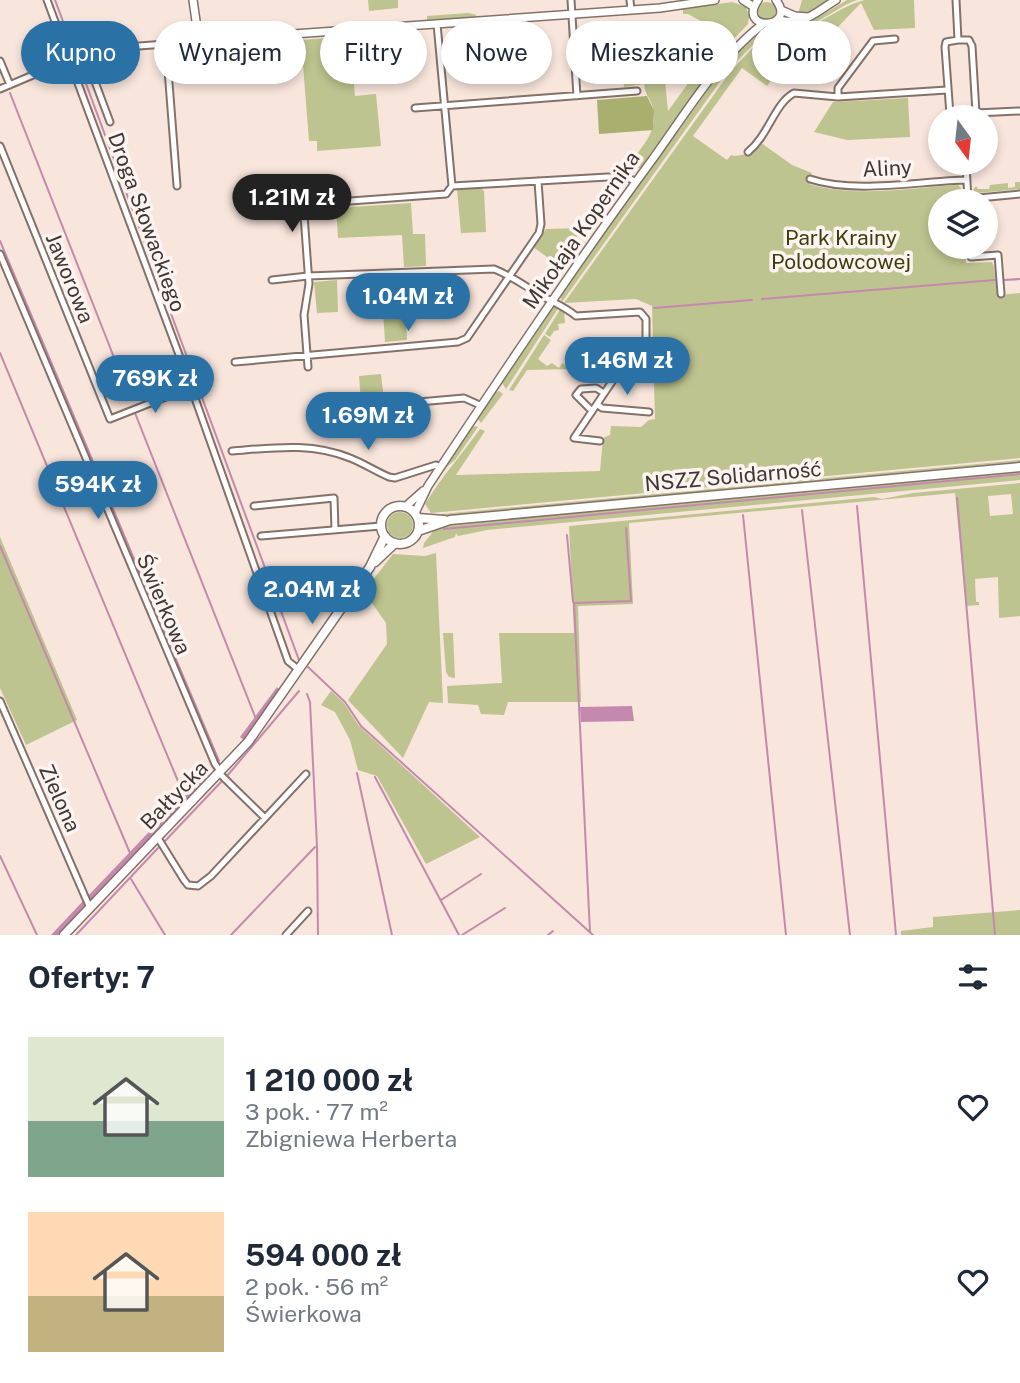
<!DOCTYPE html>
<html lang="pl">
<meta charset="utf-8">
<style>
:root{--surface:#fff;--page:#f2f2f3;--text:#1f2937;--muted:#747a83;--accent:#2a71a6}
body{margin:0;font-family:"Public Sans",sans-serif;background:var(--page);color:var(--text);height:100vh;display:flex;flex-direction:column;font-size:26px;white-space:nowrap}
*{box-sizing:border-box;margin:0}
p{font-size:23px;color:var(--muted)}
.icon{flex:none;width:38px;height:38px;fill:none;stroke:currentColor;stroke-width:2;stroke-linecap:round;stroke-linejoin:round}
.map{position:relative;height:935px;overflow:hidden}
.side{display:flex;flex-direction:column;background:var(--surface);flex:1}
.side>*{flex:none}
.hud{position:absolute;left:21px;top:21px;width:978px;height:63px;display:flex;gap:14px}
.needle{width:46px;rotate:165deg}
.controls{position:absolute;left:928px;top:105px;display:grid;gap:14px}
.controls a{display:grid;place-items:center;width:70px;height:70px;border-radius:50%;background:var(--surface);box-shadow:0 4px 10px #0003;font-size:35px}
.price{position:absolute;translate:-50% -60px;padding:0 16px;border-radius:24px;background:var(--accent);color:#fff;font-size:23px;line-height:46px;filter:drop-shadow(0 2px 4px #0008)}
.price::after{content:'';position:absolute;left:50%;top:42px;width:21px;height:16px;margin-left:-10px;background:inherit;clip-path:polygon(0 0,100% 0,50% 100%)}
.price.current{background:#222;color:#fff}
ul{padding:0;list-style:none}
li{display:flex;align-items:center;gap:21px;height:175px;padding:0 28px}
li span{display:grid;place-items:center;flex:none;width:196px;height:140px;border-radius:0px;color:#555}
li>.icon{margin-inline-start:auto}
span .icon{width:84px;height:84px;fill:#fffc;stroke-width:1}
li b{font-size:30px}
h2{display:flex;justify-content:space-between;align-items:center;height:84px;padding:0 28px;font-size:30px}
.pill{padding:0 24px;border-radius:32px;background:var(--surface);box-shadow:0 4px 10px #0003;font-size:24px;line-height:63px}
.pill.current{background:var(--accent);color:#fff}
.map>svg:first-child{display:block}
.green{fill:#bec48f;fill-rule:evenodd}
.forest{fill:#a9af6e}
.water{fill:#c589ae}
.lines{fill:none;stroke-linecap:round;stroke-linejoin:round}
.stream{stroke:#c589ae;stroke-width:2}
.minor-casing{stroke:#84726a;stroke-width:9}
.tertiary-casing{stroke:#84726a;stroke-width:10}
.secondary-casing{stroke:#84726a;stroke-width:11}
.minor{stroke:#fff;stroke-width:5}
.tertiary{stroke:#fff;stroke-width:7}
.secondary{stroke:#fff;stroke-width:8}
.labels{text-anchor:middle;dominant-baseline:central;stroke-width:7;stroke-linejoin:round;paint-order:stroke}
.street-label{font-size:21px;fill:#3f3733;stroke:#fdf4f1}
.park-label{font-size:21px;fill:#3b3f0b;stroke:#fdf4f1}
</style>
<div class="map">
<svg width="1020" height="935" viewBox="0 0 1020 935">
<rect width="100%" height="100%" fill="#f8e5db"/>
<path class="green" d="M368 0H398V8L369 11Z
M802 0H828L808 13 798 14Z
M847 0H857C836 7 817 27 795 28L794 24 812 21Z
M865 0H914L915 28 874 30 861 3 835 30 798 81 781 68 767 86 742 68 693 136 727 160 731 155 734 156 748 154 760 142 792 165 812 173 809 184C856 198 909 188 958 185L961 188 962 201H940V247H965L966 263 992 262 994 267 997 295 1020 293V458L431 513 425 504C442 476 460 457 480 429L485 431 456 475 600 471 603 438 610 435 611 426 641 427 649 420 655 419 652 306 636 299 564 303 731 71 756 44 786 32 788 29C817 31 835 7 865 0Z
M758 11a9 9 0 1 1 18 0a9 9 0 1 1-18 0Z
M732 2 746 7 749 16 748 24 712 62 714 64 707 78 640 168H630L629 165C641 147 658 133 653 110 651 97 646 99 644 84L624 87 622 53 662 50 668 111 724 34 688 14H683V9Z
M468 13 477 15 472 18 427 20V16Z
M755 33 759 39 729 69 562 302 560 296 577 269 710 86Z
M350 36 355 96 376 94 381 146 317 151V141H309L301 40Z
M908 98 910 137 847 140 814 132 833 102Z
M1015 182H1020V189L977 193 973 190 976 186 978 189H989L990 185 1008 183V188L1015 187Z
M481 188 484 191 486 232 461 233 457 189Z
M411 203 413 234H425L426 266 404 267 402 235 338 238 336 208Z
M583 228 557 264 533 247 546 229Z
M449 275 450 307 406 309 407 340 385 342 383 310 406 309 404 277Z
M337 280 338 312 317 313 314 282Z
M553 307H559L506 389 502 383Z
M561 308 564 310 565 323 558 324 559 330 554 331 550 337 545 334Z
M544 335 551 340 538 359 547 366 552 363 559 368 562 363 568 367 570 365 578 368 583 361 578 357 579 354 589 353 591 368 618 366 624 356 626 357 618 368 527 370 513 391 509 390Z
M381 374 384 400 361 402 359 376Z
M499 391 503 394 481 423 478 419 496 392Z
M473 426 478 427 455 460 442 471 422 502Z
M1020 460V463L431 517V515Z
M1020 471V480L487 530 458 536 456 533 455 537 423 548 424 543 432 533V528L467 523Z
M1020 483V616L999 618 998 577 975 579 976 602H979V605L966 606 955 493 629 523 633 604 578 606 581 702H508L504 715 481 714 478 705 448 703 447 686 502 683 499 633H574L569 526 874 497 882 499 913 493ZM1011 494 1013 514 990 516 988 496Z
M387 525a13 13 0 1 1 26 0a13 13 0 1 1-26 0Z
M0 537 77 720 26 745 0 688Z
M436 553 443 703 429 702 403 758 348 700 387 644 386 623 369 599 366 602 359 598 393 554 425 556Z
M443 633H453L455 678 449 677 446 672Z
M331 691 344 703 359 726 480 837 426 864 377 776 358 770 350 740 335 712 321 705Z
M1020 910V935H901V931L933 927V917Z"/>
<path class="forest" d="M647 96 654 111 653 130 599 134 597 100Z"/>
<path class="water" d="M277 687 280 690 244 740 240 737Z
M632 706 634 721 581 722 580 707Z
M208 770 212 774 92 901 87 897Z
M83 901 86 907 59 935H51Z"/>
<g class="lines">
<path class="stream" d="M55 0 70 40
M78 62 299 660
M10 93 115 360
M0 241 140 573
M1004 280 1020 279
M762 299 995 280
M654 308 752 300
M0 353 185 798
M135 413 256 719
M957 498 995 935
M857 506 896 935
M802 510 850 935
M743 515 786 935
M444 529 1020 474
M567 535 573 602
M0 546 130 853
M144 584 219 761
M308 667 345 702 361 726 593 935
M307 694 310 702 317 846 318 935
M357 773 392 935
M227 776 299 691
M375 777 459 935
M165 841 221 782
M0 856 37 935
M131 879 165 935
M441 900 481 874
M590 932 574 603 631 601 626 528
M76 935 158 848
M231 935 315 847
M462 935 505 908
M548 935 553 931"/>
<defs>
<path id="minor" d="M47 0 191 387 288 661 299 670
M571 0 577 96
M630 0 631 10
M956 0 958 40
M958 40H969L972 46 976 113 950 115 945 47 946 42Z
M84 49a7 7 0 1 1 14 0a7 7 0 1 1-14 0Z
M166 44 177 186
M99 49 179 43 198 35
M90 56 91 71 110 122
M0 61 10 85
M0 89 85 53
M838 97V88L873 41 895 39
M415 108 637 91
M976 113 1020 111
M0 146 110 419 191 387
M748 152C769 135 774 104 794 93L838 97 947 90
M966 163 968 201
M810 179C855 194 919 181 967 180
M452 186 625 176 636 182
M968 199 1020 194
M970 247 971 257 998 255 1001 294
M0 254 215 764 221 772
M272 280 308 276 494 269C512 276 526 287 542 296 555 303 565 307 576 316L640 312 646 319V344L642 349 628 358 574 438 600 441
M235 362 458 342 467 338 539 233 541 224 538 181
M308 367 304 315 309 284 304 215 309 204 446 194 452 186 437 24
M597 404 602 408 649 412
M328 410 464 398 482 406
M592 411 576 395 581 389 596 388 604 393
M232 451C272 448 311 442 350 458 363 463 375 471 389 477L395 478 436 465 441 467
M254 506 334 498 335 530
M261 536 381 526
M0 701 90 908
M219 773 265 818
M158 838 184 880 188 885 198 886 211 876 306 774
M286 935 308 911"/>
<path id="tertiary" d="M193 0 198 35 209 40 660 8 715 0
M743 0 754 7
M758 0C736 32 798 30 776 0
M781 10 795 16 808 17
M778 20C805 26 814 13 836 0
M405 507 423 491
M415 513 428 486C501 376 574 266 652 160 684 116 720 56 763 24"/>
<path id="secondary" d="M381 525a19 19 0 1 1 38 0a19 19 0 1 1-38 0Z
M418 518 444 520
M418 531 450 520 1020 467
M375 562 395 543
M64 935 248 742 370 567 385 536"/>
</defs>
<use href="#minor" class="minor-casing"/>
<use href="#tertiary" class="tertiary-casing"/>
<use href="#secondary" class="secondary-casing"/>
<use href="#minor" class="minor"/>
<use href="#tertiary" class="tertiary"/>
<use href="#secondary" class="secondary"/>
</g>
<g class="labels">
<g class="street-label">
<text transform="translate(887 168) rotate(-3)">Aliny</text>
<text transform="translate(147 222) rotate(70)">Droga Słowackiego</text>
<text transform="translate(581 230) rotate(-55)">Mikołaja Kopernika</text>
<text transform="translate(70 278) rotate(68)">Jaworowa</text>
<text transform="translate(733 476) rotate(-5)">NSZZ Solidarność</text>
<text transform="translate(164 604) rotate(67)">Świerkowa</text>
<text transform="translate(174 795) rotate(-46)">Bałtycka</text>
<text transform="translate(60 798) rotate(66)">Zielona</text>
</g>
<g class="park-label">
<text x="841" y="237">Park Krainy<tspan x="841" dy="24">Polodowcowej</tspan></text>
</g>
</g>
</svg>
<div class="controls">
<a><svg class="needle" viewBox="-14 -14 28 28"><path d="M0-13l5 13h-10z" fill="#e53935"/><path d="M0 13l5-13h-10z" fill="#747a83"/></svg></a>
<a><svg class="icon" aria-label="layers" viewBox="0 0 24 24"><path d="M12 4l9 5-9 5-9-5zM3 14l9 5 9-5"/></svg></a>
</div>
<b class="price current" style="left:292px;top:234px">1.21M zł</b>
<b class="price" style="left:408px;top:333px">1.04M zł</b>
<b class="price" style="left:627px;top:397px">1.46M zł</b>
<b class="price" style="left:155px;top:415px">769K zł</b>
<b class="price" style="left:368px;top:452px">1.69M zł</b>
<b class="price" style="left:98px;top:521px">594K zł</b>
<b class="price" style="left:312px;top:626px">2.04M zł</b>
<div class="hud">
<a class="pill current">Kupno</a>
<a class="pill">Wynajem</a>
<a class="pill">Filtry</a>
<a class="pill">Nowe</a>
<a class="pill">Mieszkanie</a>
<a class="pill">Dom</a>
</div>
</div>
<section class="side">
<h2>Oferty: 7<svg class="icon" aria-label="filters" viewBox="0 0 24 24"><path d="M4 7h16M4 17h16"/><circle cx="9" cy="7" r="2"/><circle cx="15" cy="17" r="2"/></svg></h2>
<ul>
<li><span style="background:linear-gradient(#dfe7d0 60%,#7fa58c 0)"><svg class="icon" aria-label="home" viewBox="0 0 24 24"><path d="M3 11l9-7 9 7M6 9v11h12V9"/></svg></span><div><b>1 210 000 zł</b><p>3 pok. · 77 m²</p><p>Zbigniewa Herberta</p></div><svg class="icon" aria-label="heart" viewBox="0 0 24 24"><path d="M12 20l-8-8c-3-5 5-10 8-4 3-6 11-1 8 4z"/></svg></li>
<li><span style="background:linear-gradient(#ffd9b3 60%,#c2b280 0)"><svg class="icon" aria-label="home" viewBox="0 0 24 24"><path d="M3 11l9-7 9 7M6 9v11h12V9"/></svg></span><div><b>594 000 zł</b><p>2 pok. · 56 m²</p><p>Świerkowa</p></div><svg class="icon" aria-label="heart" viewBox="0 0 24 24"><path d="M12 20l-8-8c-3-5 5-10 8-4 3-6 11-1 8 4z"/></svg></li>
</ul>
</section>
